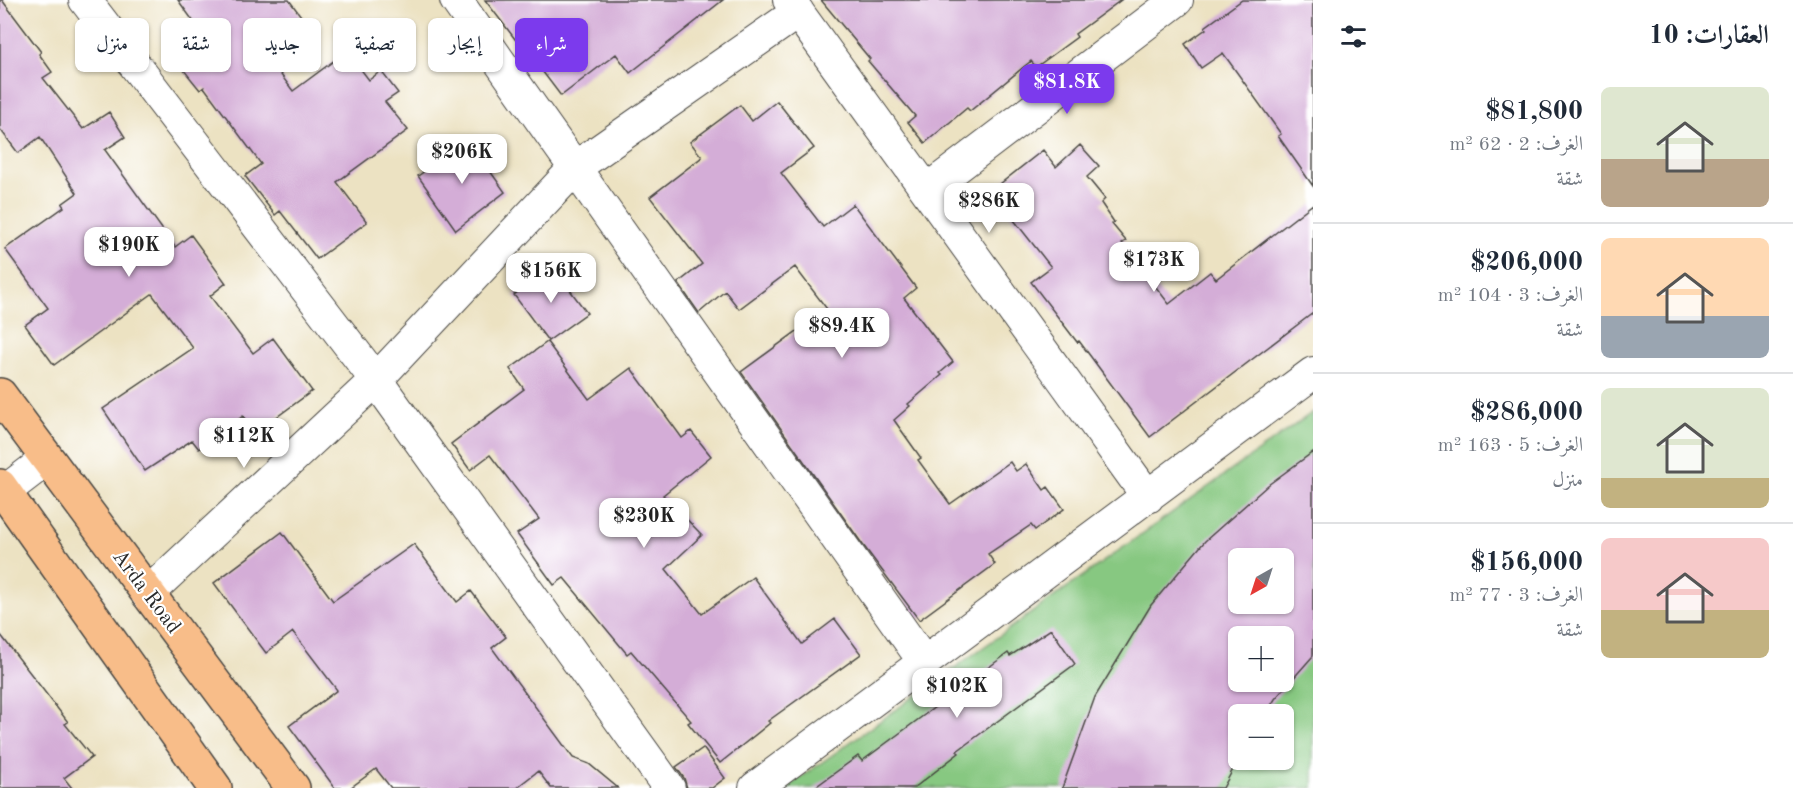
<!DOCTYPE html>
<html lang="ar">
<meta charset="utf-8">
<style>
:root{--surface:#fff;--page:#f6f6f7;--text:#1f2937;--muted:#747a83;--line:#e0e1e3;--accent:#7c3aed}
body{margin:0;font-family:"Old Standard TT",Amiri,serif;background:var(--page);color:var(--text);direction:rtl;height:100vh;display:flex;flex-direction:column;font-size:22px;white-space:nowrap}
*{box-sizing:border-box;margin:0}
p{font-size:20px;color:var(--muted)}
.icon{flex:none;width:33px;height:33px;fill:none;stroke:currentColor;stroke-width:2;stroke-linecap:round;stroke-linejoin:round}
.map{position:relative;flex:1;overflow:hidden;direction:ltr}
.details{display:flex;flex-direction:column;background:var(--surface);width:480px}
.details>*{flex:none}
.guide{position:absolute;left:18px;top:18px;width:570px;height:54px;direction:rtl;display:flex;gap:12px}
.needle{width:39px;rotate:219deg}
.tools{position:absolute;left:1228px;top:548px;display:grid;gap:12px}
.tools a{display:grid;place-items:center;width:66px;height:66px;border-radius:9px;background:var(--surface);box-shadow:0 2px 4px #0004;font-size:30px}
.price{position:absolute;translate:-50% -51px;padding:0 14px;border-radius:12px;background:#fff;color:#222;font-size:20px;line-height:39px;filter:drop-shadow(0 2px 3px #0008)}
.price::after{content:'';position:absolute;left:50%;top:36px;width:18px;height:14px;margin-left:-9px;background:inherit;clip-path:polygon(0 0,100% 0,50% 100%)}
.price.current{background:var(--accent);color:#fff}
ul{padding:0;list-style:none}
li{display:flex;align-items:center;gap:18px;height:150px;padding:0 24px}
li+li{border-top:2px solid var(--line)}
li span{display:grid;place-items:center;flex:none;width:168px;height:120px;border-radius:9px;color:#555}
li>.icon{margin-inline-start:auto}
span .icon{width:72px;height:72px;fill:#fffc;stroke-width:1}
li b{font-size:26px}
h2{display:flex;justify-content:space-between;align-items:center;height:72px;padding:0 24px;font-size:26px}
.pill{padding:0 21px;border-radius:9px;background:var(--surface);box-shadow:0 2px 4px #0004;font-size:21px;line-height:54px}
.pill.current{background:var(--accent);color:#fff}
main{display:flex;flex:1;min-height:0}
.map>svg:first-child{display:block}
.green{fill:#87c881;stroke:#597a56;stroke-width:1.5;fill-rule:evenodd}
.building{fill:#d4add7;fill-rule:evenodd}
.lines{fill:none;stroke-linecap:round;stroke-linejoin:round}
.minor-casing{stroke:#484642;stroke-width:34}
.major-casing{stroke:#484642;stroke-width:36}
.minor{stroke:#fff;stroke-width:32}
.major{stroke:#f8bd89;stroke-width:33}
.labels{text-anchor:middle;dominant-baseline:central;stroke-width:4.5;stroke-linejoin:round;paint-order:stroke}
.street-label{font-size:21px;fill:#2b2b2b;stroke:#fff}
</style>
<main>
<section class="details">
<h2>العقارات: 10<svg class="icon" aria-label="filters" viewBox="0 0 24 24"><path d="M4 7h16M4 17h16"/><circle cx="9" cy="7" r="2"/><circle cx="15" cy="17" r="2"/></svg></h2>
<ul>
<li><span style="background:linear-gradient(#dfe7d0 60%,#b9a48a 0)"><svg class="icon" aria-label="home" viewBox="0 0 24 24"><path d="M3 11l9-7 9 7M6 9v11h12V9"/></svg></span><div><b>$81,800</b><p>الغرف: 2 · 62 m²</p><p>شقة</p></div></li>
<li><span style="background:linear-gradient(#ffd9b3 65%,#9aa5b1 0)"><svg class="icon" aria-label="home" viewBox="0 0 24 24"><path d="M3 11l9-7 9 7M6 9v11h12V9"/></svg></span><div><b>$206,000</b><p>الغرف: 3 · 104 m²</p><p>شقة</p></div></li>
<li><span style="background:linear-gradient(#dfe7d0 75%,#c2b280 0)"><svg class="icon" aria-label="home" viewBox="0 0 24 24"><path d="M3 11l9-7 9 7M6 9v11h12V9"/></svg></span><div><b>$286,000</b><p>الغرف: 5 · 163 m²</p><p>منزل</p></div></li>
<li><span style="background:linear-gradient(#f6c9c9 60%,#c2b280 0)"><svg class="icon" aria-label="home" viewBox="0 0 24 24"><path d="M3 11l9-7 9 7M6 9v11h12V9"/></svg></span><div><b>$156,000</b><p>الغرف: 3 · 77 m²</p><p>شقة</p></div></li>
</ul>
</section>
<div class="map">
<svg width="1313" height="788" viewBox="0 0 1313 788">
<rect width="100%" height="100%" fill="#fff"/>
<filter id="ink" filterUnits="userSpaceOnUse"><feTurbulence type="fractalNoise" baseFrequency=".0167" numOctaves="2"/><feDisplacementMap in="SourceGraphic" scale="12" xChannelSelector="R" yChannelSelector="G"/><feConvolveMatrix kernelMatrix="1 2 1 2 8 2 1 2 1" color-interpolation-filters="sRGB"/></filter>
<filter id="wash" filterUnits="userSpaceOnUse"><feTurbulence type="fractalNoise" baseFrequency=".008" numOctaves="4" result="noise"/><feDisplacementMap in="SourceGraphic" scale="24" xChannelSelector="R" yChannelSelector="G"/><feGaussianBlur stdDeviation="1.35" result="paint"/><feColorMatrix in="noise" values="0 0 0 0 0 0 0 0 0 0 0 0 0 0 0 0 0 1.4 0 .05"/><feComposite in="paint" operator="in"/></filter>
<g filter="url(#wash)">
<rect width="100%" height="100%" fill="#ece2c2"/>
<path class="green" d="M1313 412V788H786ZM1239 558H1284V603H1239ZM1239 636H1284V681H1239ZM1239 714H1284V759H1239Z"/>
<g id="blocks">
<path class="building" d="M0 0H2L41 52 39 54 52 72 43 78 83 129 109 112 125 137 105 150 175 247 191 235 226 283 210 296 253 353 273 338 312 391 255 433 243 416 199 449 192 440 145 471 103 409 193 348 152 294 54 365 25 325 48 308 5 249 64 207 62 204 77 193 40 137 18 153 0 129Z
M178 0H289L301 16 260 47 293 91 347 51 369 80 381 71 398 93 385 102 408 130 337 182 367 222 317 259 280 211 275 215 245 176 261 164 204 87 200 90 183 69 207 52 193 33 199 29Z
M485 0H723L630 73 616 54 561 96 527 51 525 52Z
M821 0H1121L1075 34 1077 37 1036 67 1031 61 970 111 967 108 925 143 908 122 915 116 868 61 870 59Z
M1242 0H1313V186L1278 136 1281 134 1223 53 1201 68 1185 44 1206 29 1205 27Z
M777 101 814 148 781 173 823 227 853 204 916 288 904 298 953 362 940 373 942 375 908 404 910 406 894 420 921 458 918 460 950 504 1010 462 1016 471 1026 464 1044 490 1048 487 1064 509 1035 530 1031 525 988 554 995 564 919 620 863 545 741 372 827 309 795 267 739 309 725 291 699 313 678 283 702 264 650 197 702 157 690 142 740 105 752 121Z
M468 140 505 192 456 230 418 176Z
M1080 145 1099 166 1087 177 1105 199 1101 203 1114 222 1112 224 1126 241 1122 243 1169 304 1210 272 1216 279 1313 204V313L1150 437 1091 357 1079 341 1077 342 1031 282 1051 267 991 191 1043 150 1056 167Z
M553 267 587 313 548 341 514 295Z
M547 342 589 399 631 368 682 438 691 431 711 456 663 495 702 535 666 569 702 614 753 577 802 644 835 619 861 654 768 721 770 723 720 763 688 723 691 721 631 651 627 654 564 578 554 585 517 534 539 519 490 455 470 470 451 444 524 389 510 369Z
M1313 452V656L1275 699 1266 714H1239V758L1223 788H1062L1095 697 1151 605 1205 541 1268 485ZM1239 558H1284V603H1239ZM1239 636H1284V681H1239Z
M282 532 333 601 414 544 457 602 471 591 506 637 492 648 573 758 589 764 618 788H551L538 771 516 788H391L376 769 350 788H335L289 726 337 690 293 632 266 653 214 583Z
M1051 629 1075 664 957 751 959 753 914 788H814L858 756 862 761 1008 653 1010 656Z
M0 634 68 722 65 724 92 757 64 778 72 788H0Z
M703 748 725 778 712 788H687L684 778 676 767Z"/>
</g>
</g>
<g filter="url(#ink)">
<use href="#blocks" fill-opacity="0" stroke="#484642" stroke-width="1.5"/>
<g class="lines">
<defs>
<path id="minor" d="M85 0 376 380 669 788
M456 0 925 663
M789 0 1148 497
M927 190 1177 0
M0 495 47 459
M147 594 376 380 576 167 798 12
M755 788 1313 373"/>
<path id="major" d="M0 395 293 788
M0 486 215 788"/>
</defs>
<use href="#minor" class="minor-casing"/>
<use href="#major" class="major-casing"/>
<use href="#minor" class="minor"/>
<use href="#major" class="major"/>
</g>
</g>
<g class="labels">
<g class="street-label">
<text transform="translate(146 592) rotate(53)">Arda Road</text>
</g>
</g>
</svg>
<div class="tools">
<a><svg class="needle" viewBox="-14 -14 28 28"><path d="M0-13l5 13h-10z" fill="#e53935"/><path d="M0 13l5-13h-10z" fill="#747a83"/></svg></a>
<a>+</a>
<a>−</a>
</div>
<b class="price current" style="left:1067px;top:115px">$81.8K</b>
<b class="price" style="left:462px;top:185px">$206K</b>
<b class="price" style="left:989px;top:234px">$286K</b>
<b class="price" style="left:129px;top:278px">$190K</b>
<b class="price" style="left:1154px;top:293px">$173K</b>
<b class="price" style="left:551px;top:304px">$156K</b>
<b class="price" style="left:842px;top:359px">$89.4K</b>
<b class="price" style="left:244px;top:469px">$112K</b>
<b class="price" style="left:644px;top:549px">$230K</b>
<b class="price" style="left:957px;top:719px">$102K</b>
<div class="guide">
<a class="pill current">شراء</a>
<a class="pill">إيجار</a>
<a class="pill">تصفية</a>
<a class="pill">جديد</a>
<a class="pill">شقة</a>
<a class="pill">منزل</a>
</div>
</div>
</main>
